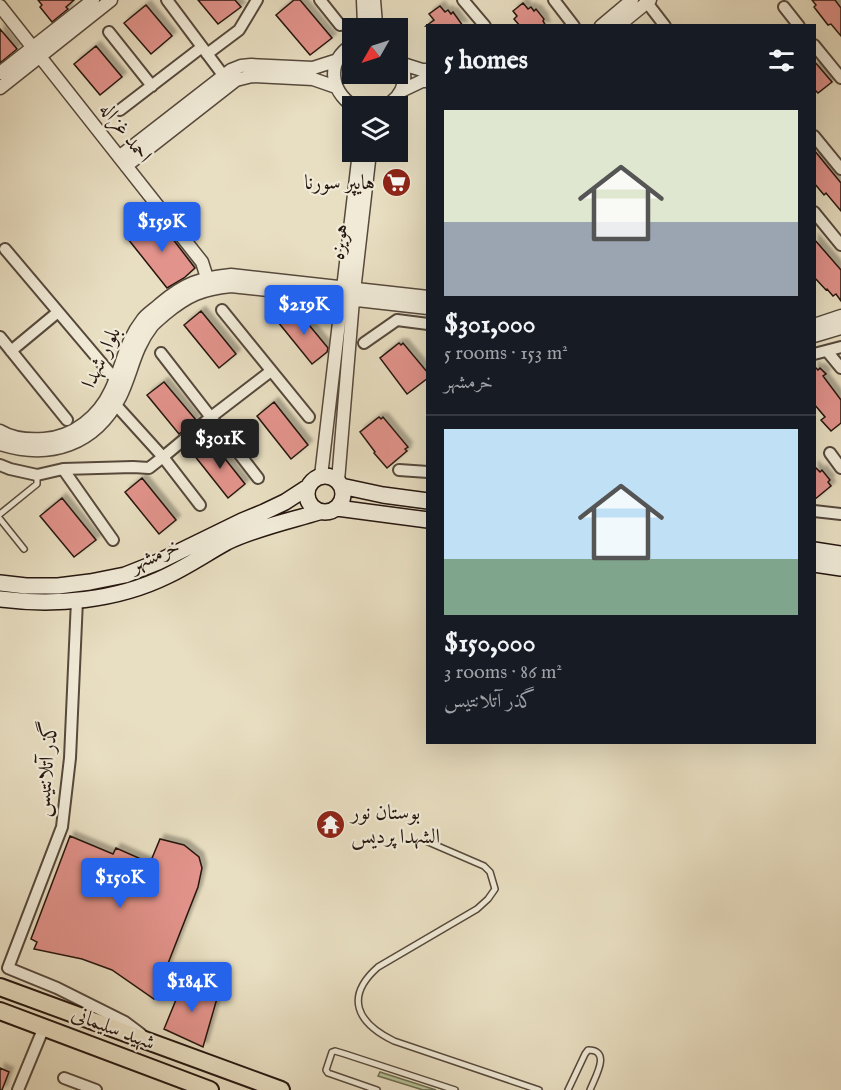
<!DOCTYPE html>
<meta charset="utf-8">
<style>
:root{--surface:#171b24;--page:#20242c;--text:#f1f3f6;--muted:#9ea1a6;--line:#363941;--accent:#2563eb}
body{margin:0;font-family:"IM FELL English",Amiri,serif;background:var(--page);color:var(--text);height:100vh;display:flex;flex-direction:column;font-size:22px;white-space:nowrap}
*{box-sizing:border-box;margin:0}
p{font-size:20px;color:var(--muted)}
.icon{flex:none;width:33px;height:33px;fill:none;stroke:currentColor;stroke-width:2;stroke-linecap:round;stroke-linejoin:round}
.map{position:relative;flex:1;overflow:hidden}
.panel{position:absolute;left:426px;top:24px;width:390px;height:720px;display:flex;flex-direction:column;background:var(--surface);border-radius:0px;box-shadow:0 6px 24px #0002}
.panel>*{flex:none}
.needle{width:39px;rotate:231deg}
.buttons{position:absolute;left:342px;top:18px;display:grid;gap:12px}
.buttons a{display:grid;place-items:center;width:66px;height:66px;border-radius:0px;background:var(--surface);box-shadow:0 6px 24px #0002;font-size:30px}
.price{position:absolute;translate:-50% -51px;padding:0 14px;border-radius:6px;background:var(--accent);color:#fff;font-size:20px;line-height:39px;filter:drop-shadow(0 2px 3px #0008)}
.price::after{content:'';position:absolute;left:50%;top:36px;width:18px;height:14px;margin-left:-9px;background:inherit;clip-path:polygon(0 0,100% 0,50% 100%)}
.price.selected{background:#222;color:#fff}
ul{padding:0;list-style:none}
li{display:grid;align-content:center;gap:12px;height:318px;padding:0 18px}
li+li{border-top:2px solid var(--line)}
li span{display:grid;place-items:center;height:186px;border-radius:0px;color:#555}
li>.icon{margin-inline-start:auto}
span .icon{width:108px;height:108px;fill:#fffc;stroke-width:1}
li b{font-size:26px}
h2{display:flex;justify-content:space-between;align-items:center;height:72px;padding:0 18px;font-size:26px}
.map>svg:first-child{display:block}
.green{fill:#b4c194;stroke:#6d6c52;stroke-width:1.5}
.building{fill:#e2938b;stroke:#261710;stroke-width:1.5;filter:url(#shadow)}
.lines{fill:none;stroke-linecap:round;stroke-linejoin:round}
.service-casing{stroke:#56493c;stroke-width:8}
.minor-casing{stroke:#56493c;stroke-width:14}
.tertiary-casing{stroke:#56493c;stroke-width:15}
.secondary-casing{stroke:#261710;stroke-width:18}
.primary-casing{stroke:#261710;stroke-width:20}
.service{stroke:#f0ead7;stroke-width:5}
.minor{stroke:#f0ead7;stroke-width:10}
.tertiary{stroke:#f0ead7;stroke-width:12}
.secondary{stroke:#f0ead7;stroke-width:15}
.primary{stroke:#e8dec1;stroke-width:16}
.labels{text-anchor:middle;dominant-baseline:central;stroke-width:4.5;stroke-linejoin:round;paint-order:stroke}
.street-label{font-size:21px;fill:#261710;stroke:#f0ead7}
.poi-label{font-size:21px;fill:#261710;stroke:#f0ead7;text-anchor:end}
</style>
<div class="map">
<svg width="841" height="1090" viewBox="0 0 841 1090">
<defs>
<filter id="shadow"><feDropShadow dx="4.5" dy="-4.5" stdDeviation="1.5" flood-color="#0004"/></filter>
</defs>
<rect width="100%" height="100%" fill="#e8dec1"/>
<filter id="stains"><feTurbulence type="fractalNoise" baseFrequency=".00333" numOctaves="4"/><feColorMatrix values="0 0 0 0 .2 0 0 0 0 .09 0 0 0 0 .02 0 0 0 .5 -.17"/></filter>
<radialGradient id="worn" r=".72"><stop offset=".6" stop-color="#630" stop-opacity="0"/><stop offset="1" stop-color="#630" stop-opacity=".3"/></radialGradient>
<path class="green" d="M380 1072 436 1090H423L378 1076Z"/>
<path class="building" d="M38 0H74L66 7 68 9 52 22 40 7 42 5Z
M198 0H235L241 7 218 24Z
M294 0H300L332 38 310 55 276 15Z
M812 0H835L841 8V36L831 24 828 25 814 7 816 5Z
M523 3 528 9 531 7 534 11 536 9 544 19 543 21 546 26H520L514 19 517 16 513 11Z
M146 5 172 36 151 54 124 23Z
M440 6 445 12 448 10 451 14 453 12 463 26H426L434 20 429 14Z
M0 29 17 49 0 63Z
M96 46 122 77 100 95 74 64Z
M814 61 832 82 818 93 814 89Z
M814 150 841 183V211L826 193 824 195 814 183Z
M156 217 195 268 184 278 167 288 128 239Z
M814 239 841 270V301L836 294 833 296 827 289 826 290 814 277Z
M295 308 328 348 327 352 312 364 278 322Z
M201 311 236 354 219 368 184 325Z
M399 343 401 345 403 343 428 373V378L407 394 380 358Z
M814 366 818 370 820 368 826 374 823 376 841 400V423L831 431 821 420 825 417 814 404Z
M164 382 196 420 179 434 147 395Z
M274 402 308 445 291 459 257 416Z
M379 417 381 419 383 417 408 447 405 449 407 451 387 468 374 453 375 452 360 432Z
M211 441 245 484 228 498 194 455Z
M814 466 820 472 822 470 830 480 828 482 831 486 814 500Z
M142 478 176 520 159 534 125 492Z
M62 498 96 540 74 557 40 516Z
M70 836 113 854 116 848 150 863 160 839 184 845 199 857 202 868 198 887 154 999 112 970 82 959 34 949 37 942 31 939Z
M185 978 218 995 203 1047 164 1029Z
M0 1068 9 1072 2 1090H0Z"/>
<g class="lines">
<defs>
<path id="service" d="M0 514 37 484V475
M0 519 24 549
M426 841 484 866 490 872 495 889 488 899 477 909 378 967C344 997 357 1023 394 1041L539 1090
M377 1090 328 1073 326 1070 332 1052 335 1051 345 1054 455 1090
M568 1090 585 1054 588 1050C612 1050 595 1077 590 1090"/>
<path id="minor" d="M167 0 223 75
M320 0 340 25
M463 0 485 26
M554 0 574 26
M645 0 665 26
M784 7 799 26
M109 32 152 86
M814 45 841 78
M207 54 239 30 257 0
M120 110 202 47
M814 136 841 169
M814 212 841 245
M5 249 115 379
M222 310 309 417
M0 337 67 420
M364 343 397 320 428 324
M11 351 58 312
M827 351 841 368
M161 353 258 478
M814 354 841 347
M115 404 163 457 211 417 271 371
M830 453 841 468
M0 465 10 469 37 475 63 469 133 467 149 468 163 457 200 505
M63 469 113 540
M399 470 428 472
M814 511 841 514
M77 600 70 758 62 827 8 968 57 988 125 1022 141 1034
M64 1078 96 1090
M18 1090 44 1027"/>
<path id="tertiary" d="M363 0 364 25 363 28
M374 0 376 24 378 28
M0 6 202 262 209 284
M601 26 632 0
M618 26 650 0
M352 45C326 61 330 90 353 106
M403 64 422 70H428
M0 73 93 0
M0 88 111 0
M401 91 422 81H428
M385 106C406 95 409 75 398 55
M119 157 231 70 241 66 251 65 313 68 338 60
M126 166 236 80 252 76 313 79 336 87
M814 325 841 316
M814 336 841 328
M0 431C13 439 30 440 44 439 74 437 99 416 111 390 123 364 125 342 143 319 148 313 155 309 160 304 185 283 200 278 231 275L428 297
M0 444C50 460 95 445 120 397 132 373 134 349 152 326 155 322 161 318 165 314 188 295 202 289 231 286L428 308
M321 476 359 152
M338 481 353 300 370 152"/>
<path id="secondary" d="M307 494a18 18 0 1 1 36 0a18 18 0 1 1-36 0Z
M341 486 383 495 428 501
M337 508 428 520
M814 550 841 554
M814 564 841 568
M0 583 26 586H58L90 582 125 575 158 562 242 521 264 512 285 502 308 487
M0 599C55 606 116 601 167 576 188 566 207 553 227 542 256 528 289 521 319 512"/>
<path id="primary" d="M0 987 281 1090
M0 1011 210 1090"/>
</defs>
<use href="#service" class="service-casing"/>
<use href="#minor" class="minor-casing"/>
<use href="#tertiary" class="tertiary-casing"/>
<use href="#secondary" class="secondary-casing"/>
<use href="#primary" class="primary-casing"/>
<use href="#service" class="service"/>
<use href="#minor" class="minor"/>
<use href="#tertiary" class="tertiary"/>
<use href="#secondary" class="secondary"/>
<use href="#primary" class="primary"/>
</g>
<defs>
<symbol id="supermarket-disc" viewBox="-11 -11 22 22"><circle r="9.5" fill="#8f2418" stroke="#f0ead7"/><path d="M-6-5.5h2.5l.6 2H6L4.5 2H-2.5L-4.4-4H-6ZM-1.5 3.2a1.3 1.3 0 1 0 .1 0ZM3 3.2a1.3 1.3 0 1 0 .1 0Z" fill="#fff"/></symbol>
<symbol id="temple-disc" viewBox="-11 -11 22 22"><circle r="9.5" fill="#8f2418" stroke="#f0ead7"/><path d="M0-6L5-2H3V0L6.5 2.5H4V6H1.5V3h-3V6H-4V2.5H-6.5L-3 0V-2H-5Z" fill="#fff"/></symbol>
</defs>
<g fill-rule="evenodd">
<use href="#supermarket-disc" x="380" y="166" width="33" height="33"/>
<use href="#temple-disc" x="314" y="808" width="33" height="33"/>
</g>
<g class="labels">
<g class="street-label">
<text transform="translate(125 133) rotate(52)">احمد غزاله</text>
<text transform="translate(340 242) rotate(-84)">هویزه</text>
<text transform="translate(102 358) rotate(-65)">بلوار شهدا</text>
<text transform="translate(155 556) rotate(-24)">خرمشهر</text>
<text transform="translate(47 769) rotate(-85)">گذر آتلانتیس</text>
<text transform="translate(113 1029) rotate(21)">شهید سلیمانی</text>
</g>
<g class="poi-label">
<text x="375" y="183">هایپر سورنا</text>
<text x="351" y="813" text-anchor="start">بوستان نور<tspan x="351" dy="24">الشهدا پردیس</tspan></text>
</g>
</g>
<rect width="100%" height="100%" filter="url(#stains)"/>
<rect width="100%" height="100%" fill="url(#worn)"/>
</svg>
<div class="buttons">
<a><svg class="needle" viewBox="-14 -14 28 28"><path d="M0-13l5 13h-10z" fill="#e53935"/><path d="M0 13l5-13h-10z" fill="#9ea1a6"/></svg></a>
<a><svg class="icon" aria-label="layers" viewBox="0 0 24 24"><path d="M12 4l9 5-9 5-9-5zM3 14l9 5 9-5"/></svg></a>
</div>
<b class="price" style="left:162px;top:253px">$159K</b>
<b class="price" style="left:304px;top:336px">$219K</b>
<b class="price selected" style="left:220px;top:470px">$301K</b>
<b class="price" style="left:120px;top:909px">$150K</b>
<b class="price" style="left:192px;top:1013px">$184K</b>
<section class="panel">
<h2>5 homes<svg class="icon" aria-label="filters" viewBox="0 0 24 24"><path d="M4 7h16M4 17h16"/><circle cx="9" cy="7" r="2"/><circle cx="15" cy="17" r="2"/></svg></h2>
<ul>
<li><span style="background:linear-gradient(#dfe7d0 60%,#9aa5b1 0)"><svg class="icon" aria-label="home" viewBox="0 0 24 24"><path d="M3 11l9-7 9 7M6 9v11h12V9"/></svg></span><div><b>$301,000</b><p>5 rooms · 153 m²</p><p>خرمشهر</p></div></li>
<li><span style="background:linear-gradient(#bfe0f5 70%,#7fa58c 0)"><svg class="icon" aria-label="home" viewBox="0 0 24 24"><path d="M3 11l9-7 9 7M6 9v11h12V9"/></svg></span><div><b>$150,000</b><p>3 rooms · 86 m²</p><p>گذر آتلانتیس</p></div></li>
</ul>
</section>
</div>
